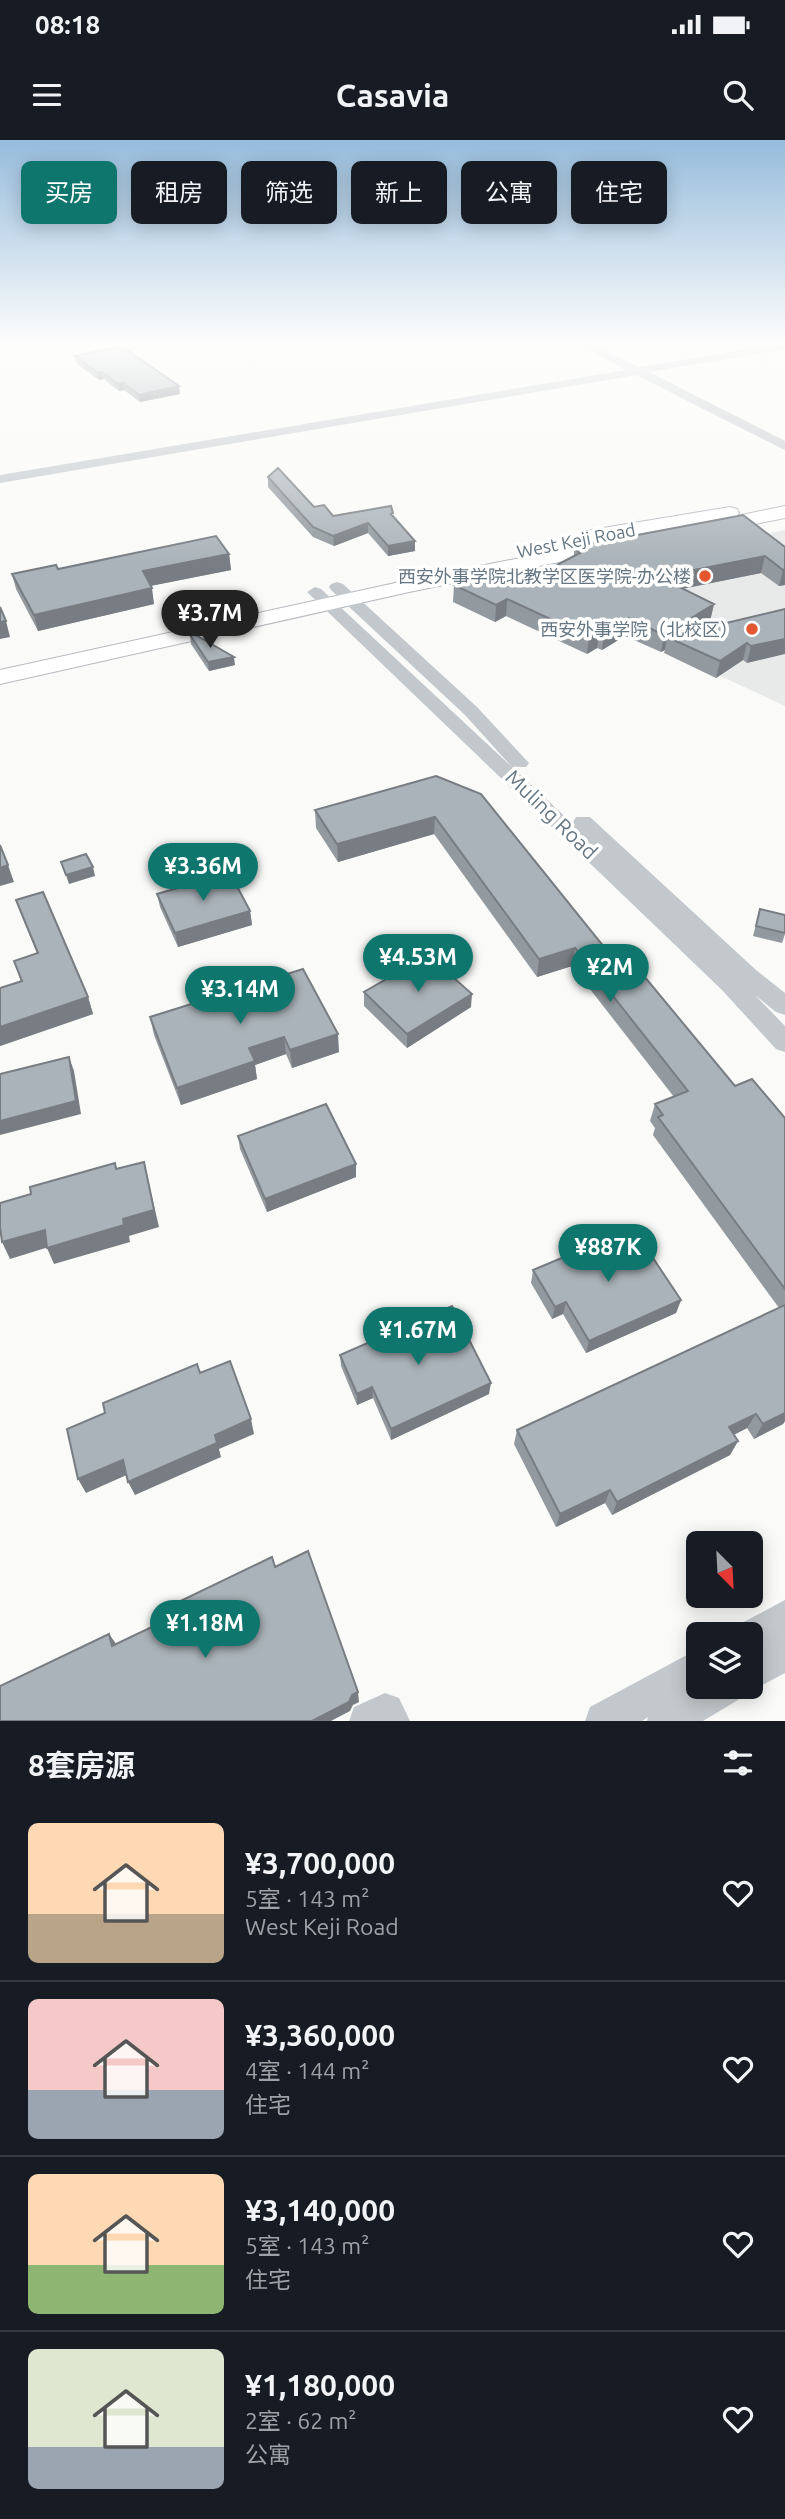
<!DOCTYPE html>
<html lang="zh">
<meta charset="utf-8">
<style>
:root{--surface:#171b24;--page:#20242c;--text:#f1f3f6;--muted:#9ea1a6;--line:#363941;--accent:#0f766e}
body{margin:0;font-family:Ubuntu,"Noto Sans SC",sans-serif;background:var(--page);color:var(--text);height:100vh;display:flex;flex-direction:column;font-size:26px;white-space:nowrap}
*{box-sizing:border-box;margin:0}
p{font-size:23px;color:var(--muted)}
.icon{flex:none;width:38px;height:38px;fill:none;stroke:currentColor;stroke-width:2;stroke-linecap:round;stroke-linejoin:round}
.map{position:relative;height:1581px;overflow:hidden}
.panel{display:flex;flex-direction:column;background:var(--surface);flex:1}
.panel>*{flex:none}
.banner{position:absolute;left:21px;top:21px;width:744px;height:63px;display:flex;gap:14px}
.needle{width:46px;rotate:156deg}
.buttons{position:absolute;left:686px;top:1391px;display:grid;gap:14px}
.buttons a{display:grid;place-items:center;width:77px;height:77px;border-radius:10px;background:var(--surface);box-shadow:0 4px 18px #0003;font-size:35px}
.price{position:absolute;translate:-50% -60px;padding:0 16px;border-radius:24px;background:var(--accent);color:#fff;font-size:23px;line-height:46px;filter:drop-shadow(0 2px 4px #0008)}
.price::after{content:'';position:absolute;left:50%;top:42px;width:21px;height:16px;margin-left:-10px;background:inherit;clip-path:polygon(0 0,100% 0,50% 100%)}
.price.on{background:#222;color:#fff}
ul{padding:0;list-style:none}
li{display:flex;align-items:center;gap:21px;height:175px;padding:0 28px}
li+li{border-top:2px solid var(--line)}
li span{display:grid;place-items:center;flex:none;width:196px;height:140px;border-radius:10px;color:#555}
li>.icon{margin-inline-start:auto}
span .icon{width:84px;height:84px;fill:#fffc;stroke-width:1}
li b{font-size:30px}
h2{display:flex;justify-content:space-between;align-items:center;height:84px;padding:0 28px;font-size:30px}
.pill{padding:0 24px;border-radius:10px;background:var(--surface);box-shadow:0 4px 18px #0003;font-size:24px;line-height:63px}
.pill.on{background:var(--accent);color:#fff}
.status{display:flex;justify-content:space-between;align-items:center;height:49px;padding:0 35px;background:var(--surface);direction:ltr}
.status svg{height:19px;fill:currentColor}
header{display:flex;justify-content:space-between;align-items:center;height:91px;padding:0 28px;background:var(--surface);font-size:32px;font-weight:700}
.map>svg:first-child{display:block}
.built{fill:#e8e9e9}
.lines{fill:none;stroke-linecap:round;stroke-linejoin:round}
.major-casing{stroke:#b5babe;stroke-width:2}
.minor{fill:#c3c8cc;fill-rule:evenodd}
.major{fill:#fff;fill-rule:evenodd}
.wall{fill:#929a9f}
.shaded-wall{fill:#777d82}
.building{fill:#aab3b9;stroke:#777d82;stroke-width:2}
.poi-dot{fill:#e4572e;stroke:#fff;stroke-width:2.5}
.labels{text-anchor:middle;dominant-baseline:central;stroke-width:7;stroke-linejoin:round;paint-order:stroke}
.far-street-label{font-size:18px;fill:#657683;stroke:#fff}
.far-poi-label{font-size:18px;fill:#657683;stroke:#fff;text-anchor:end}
.street-label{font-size:21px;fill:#657683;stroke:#fff}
</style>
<div class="status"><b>08:18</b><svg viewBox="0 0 49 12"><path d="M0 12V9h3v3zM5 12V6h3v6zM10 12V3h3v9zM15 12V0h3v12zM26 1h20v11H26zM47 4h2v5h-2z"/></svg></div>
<header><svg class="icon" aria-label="menu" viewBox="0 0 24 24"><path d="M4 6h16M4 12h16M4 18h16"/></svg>Casavia<svg class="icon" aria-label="search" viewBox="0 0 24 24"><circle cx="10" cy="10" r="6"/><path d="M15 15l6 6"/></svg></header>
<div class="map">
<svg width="785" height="1581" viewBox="0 0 785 1581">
<rect width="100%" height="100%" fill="#fafaf8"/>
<path class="built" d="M785 390V566L695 524 729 503 708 475 575 431Z"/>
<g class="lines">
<defs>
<path id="major" d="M785 366V378L709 393 702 391 700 387 702 383 585 403 575 397 585 391 730 367 737 369 739 373 737 376Z
M612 400 622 406 619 410 409 452 0 544V530L409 440Z"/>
</defs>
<use href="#major" class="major-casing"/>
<path class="minor" d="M573 201H586L639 227 785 203V209L649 232 785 301V310L636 235 0 343V335L626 230Z
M337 442 343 444 477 567 529 623 526 627H512L575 686 573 682 576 677H590L756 830 785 853V875L776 872 755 855 785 886V912L776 909 722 850 307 452 315 447 321 449 512 627 465 575 331 450 329 447 331 444Z
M785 1460V1533L751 1551 744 1548 738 1560 703 1581H647L648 1577 642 1581H585L590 1567 698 1509V1547H751V1494H734L738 1485Z
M385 1553 399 1558 410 1581H349L354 1567Z"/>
<use href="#major" class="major"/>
</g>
<path class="wall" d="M75 216 179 246 180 254 140 262 124 250 119 251 104 239 99 240 76 223Z
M268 337 314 367 333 376 393 377 415 411 388 416 368 393 334 406 313 397 268 347Z
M785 407V445L779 446 761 433 682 449 714 464 710 481 696 490 785 469 747 523 743 520 716 538 664 513 665 510 661 512 625 496 602 510 597 508 587 514 506 476 495 482 453 462 454 445 485 438 530 439 574 416V408Z
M229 414 231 430 150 446 154 464 38 491 16 449 12 434 58 429Z
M190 495 235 525 209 531 191 504Z
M436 636 608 812 735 946 785 978V1281L783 1284 754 1299 747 1288 734 1295 738 1301 730 1315 612 1375 605 1363 556 1387 514 1304 517 1290 779 1168 653 995 655 988 650 981 655 964 674 957 572 826 537 837 434 694 338 722 316 688 315 670Z
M157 754 250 771 252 785 178 807 160 767Z
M16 760 88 857 93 874 0 906V848L21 842 14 821 37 813 22 777Z
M760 769 785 794 782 803 753 796Z
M303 829 339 912 292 928 286 914 255 925 257 939 181 965 154 895 150 877Z
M364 852 471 867 407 908 364 866Z
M238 996 356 1024V1037L267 1072 240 1009Z
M533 1130 681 1160 676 1173 586 1213 563 1174 552 1179 531 1143Z
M340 1215 489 1254 391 1300 373 1258 357 1265 341 1226Z"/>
<path class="shaded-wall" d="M102 232 104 239 99 240 98 233Z
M123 243 124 250 119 251 118 244Z
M179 246 180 254 140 262 139 255Z
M368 383V393L334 406 333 396Z
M415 401V411L388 416V406Z
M229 414 231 430 145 447 143 431Z
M765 416 761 433 656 454 659 437Z
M785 429V445L779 446 783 430Z
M152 448 154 464 38 491 34 475Z
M507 459 506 476 495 482 496 465Z
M714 464 710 481 677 502 667 497 665 510 661 512 664 495Z
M628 478 625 496 602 510 604 492Z
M6 481 10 497 0 499V482Z
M600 490 597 508 587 514 589 497Z
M785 499V514L747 523 751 506Z
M747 503 743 520 716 538 720 521Z
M234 517 235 525 209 531 208 522Z
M435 677 434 694 338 722 337 704Z
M8 725 14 742 0 746V728Z
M93 727 95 736 69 744 66 735Z
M250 771 252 785 178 807 175 793Z
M575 808 572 826 537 837 539 819Z
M472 854 471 867 407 908V894Z
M88 857 93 874 0 906V887Z
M338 894 339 912 292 928 290 910Z
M284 897 286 914 255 925 257 939 181 965 177 948 249 908Z
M69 917 74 931 81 974 0 995V981Z
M144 1022 159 1087 129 1096 130 1102 54 1124 47 1108 123 1079Z
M356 1024V1037L267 1072 265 1059Z
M45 1090 52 1106 10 1119 2 1102Z
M681 1160 676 1173 586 1213 589 1201Z
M566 1162 563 1174 552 1179 555 1167Z
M491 1243 489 1254 391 1300V1289Z
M372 1247 373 1258 357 1265V1254Z
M785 1273V1281L783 1284 754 1299 763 1284Z
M756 1274 747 1288 721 1301 729 1287Z
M251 1279 254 1294 219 1309 221 1317 135 1355 128 1342 215 1295Z
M738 1301 730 1315 612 1375 617 1362Z
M123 1320 129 1334 86 1353 78 1339Z
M610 1350 605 1363 556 1387 560 1374Z
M109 1494 117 1505 112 1506Z
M358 1552 359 1562 353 1565 350 1571 331 1581H312L352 1555Z"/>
<path class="building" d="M121 206 179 246 139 255 123 243 118 244 102 232 98 233 75 216Z
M278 328 314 367 324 365 333 376 391 366 393 373 391 374 415 401 388 406 368 383 333 396 313 387 268 337Z
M743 375 785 407V429L783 430 765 416 659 437 714 464 664 495 628 478 604 492 600 490 589 497 507 459 496 465 454 445 475 434 485 438 506 428 530 439 580 413 574 408 579 406Z
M216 396 229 414 143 431 152 448 34 475 12 434 56 425 58 429Z
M0 467 6 481 0 482Z
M785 469V499L751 506 747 503 720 521 667 497Z
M194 494 234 517 208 522 190 495Z
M436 636 481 654 608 812 620 807 735 946 752 939 785 978V1149L658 977 663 975 655 964 688 951 575 808 539 819 435 677 337 704 315 670Z
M0 705 8 725 0 728Z
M86 714 93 727 66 735 61 722Z
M230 733 250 771 175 793 157 754Z
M43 752 88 857 0 887V848L22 841 14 821 38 813 16 760Z
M760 769 785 775V793L756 786Z
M428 815 472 854 407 894 364 852Z
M303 829 338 894 290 910 284 897 249 908 255 921 177 948 150 877Z
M69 917 76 961 0 981V934Z
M326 964 356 1024 265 1059 238 996Z
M144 1022 154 1070 123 1079 124 1085 47 1108 45 1090 2 1102 0 1087V1063L31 1054 30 1047 115 1023 116 1029Z
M633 1088 681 1160 589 1201 566 1162 555 1167 533 1130Z
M785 1165V1273L763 1284 756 1274 729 1287 738 1301 617 1362 610 1350 560 1374 517 1290Z
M452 1166 491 1243 391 1289 372 1247 357 1254 340 1215Z
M230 1221 251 1279 215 1295 217 1303 128 1342 123 1320 78 1339 67 1289 105 1273 103 1263 197 1224 200 1233Z
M308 1411 358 1552 352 1555 349 1562 312 1581H0V1546L109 1494 112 1506 173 1477 170 1466 272 1417 275 1427Z"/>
<linearGradient id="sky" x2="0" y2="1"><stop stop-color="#96bcdc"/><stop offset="0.48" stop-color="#fdfdfc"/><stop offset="1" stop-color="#fdfdfc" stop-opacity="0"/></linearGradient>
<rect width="785" height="422" fill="url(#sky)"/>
<g class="poi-dot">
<circle cx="705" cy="436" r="7"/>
<circle cx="752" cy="489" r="7"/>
</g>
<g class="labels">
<g class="far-street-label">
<text transform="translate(576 400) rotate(-11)">West Keji Road</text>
</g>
<g class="far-poi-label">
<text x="691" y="436">西安外事学院北教学区医学院-办公楼</text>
<text x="738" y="489">西安外事学院（北校区）</text>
</g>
<g class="street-label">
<text transform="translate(552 674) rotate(44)">Muling Road</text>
</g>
</g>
</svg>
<div class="buttons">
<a><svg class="needle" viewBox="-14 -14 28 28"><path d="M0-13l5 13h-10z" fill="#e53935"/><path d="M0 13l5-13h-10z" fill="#9ea1a6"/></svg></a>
<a><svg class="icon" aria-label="layers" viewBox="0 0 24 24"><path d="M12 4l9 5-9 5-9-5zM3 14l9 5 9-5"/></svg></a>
</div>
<b class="price on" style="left:210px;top:510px">¥3.7M</b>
<b class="price" style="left:203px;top:763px">¥3.36M</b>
<b class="price" style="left:418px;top:854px">¥4.53M</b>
<b class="price" style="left:610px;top:864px">¥2M</b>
<b class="price" style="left:240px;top:886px">¥3.14M</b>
<b class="price" style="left:608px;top:1144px">¥887K</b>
<b class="price" style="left:418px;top:1227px">¥1.67M</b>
<b class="price" style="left:205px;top:1520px">¥1.18M</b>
<div class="banner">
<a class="pill on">买房</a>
<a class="pill">租房</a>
<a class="pill">筛选</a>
<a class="pill">新上</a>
<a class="pill">公寓</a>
<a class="pill">住宅</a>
</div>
</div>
<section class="panel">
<h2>8套房源<svg class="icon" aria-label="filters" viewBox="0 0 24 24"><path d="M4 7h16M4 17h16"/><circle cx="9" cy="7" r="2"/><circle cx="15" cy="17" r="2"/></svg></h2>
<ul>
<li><span style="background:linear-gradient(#ffd9b3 65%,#b9a48a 0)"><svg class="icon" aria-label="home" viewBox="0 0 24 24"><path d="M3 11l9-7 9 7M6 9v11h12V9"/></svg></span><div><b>¥3,700,000</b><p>5室 · 143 m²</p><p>West Keji Road</p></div><svg class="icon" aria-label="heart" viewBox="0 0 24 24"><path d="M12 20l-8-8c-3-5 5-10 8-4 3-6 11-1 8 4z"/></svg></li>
<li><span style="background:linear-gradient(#f6c9c9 65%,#9aa5b1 0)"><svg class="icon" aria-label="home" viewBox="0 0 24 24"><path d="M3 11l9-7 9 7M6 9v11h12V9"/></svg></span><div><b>¥3,360,000</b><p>4室 · 144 m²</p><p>住宅</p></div><svg class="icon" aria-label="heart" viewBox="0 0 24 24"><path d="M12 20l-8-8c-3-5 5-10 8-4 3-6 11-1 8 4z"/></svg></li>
<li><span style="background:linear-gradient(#ffd9b3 65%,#8fb573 0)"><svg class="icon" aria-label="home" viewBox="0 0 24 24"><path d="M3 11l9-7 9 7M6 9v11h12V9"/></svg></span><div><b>¥3,140,000</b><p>5室 · 143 m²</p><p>住宅</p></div><svg class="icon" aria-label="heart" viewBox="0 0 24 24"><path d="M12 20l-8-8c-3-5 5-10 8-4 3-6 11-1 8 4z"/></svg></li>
<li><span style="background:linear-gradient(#dfe7d0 70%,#9aa5b1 0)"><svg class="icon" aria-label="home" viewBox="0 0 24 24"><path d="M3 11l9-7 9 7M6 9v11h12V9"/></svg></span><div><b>¥1,180,000</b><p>2室 · 62 m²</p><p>公寓</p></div><svg class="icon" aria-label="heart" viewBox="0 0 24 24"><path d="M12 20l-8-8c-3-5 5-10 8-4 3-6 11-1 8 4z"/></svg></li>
</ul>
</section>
